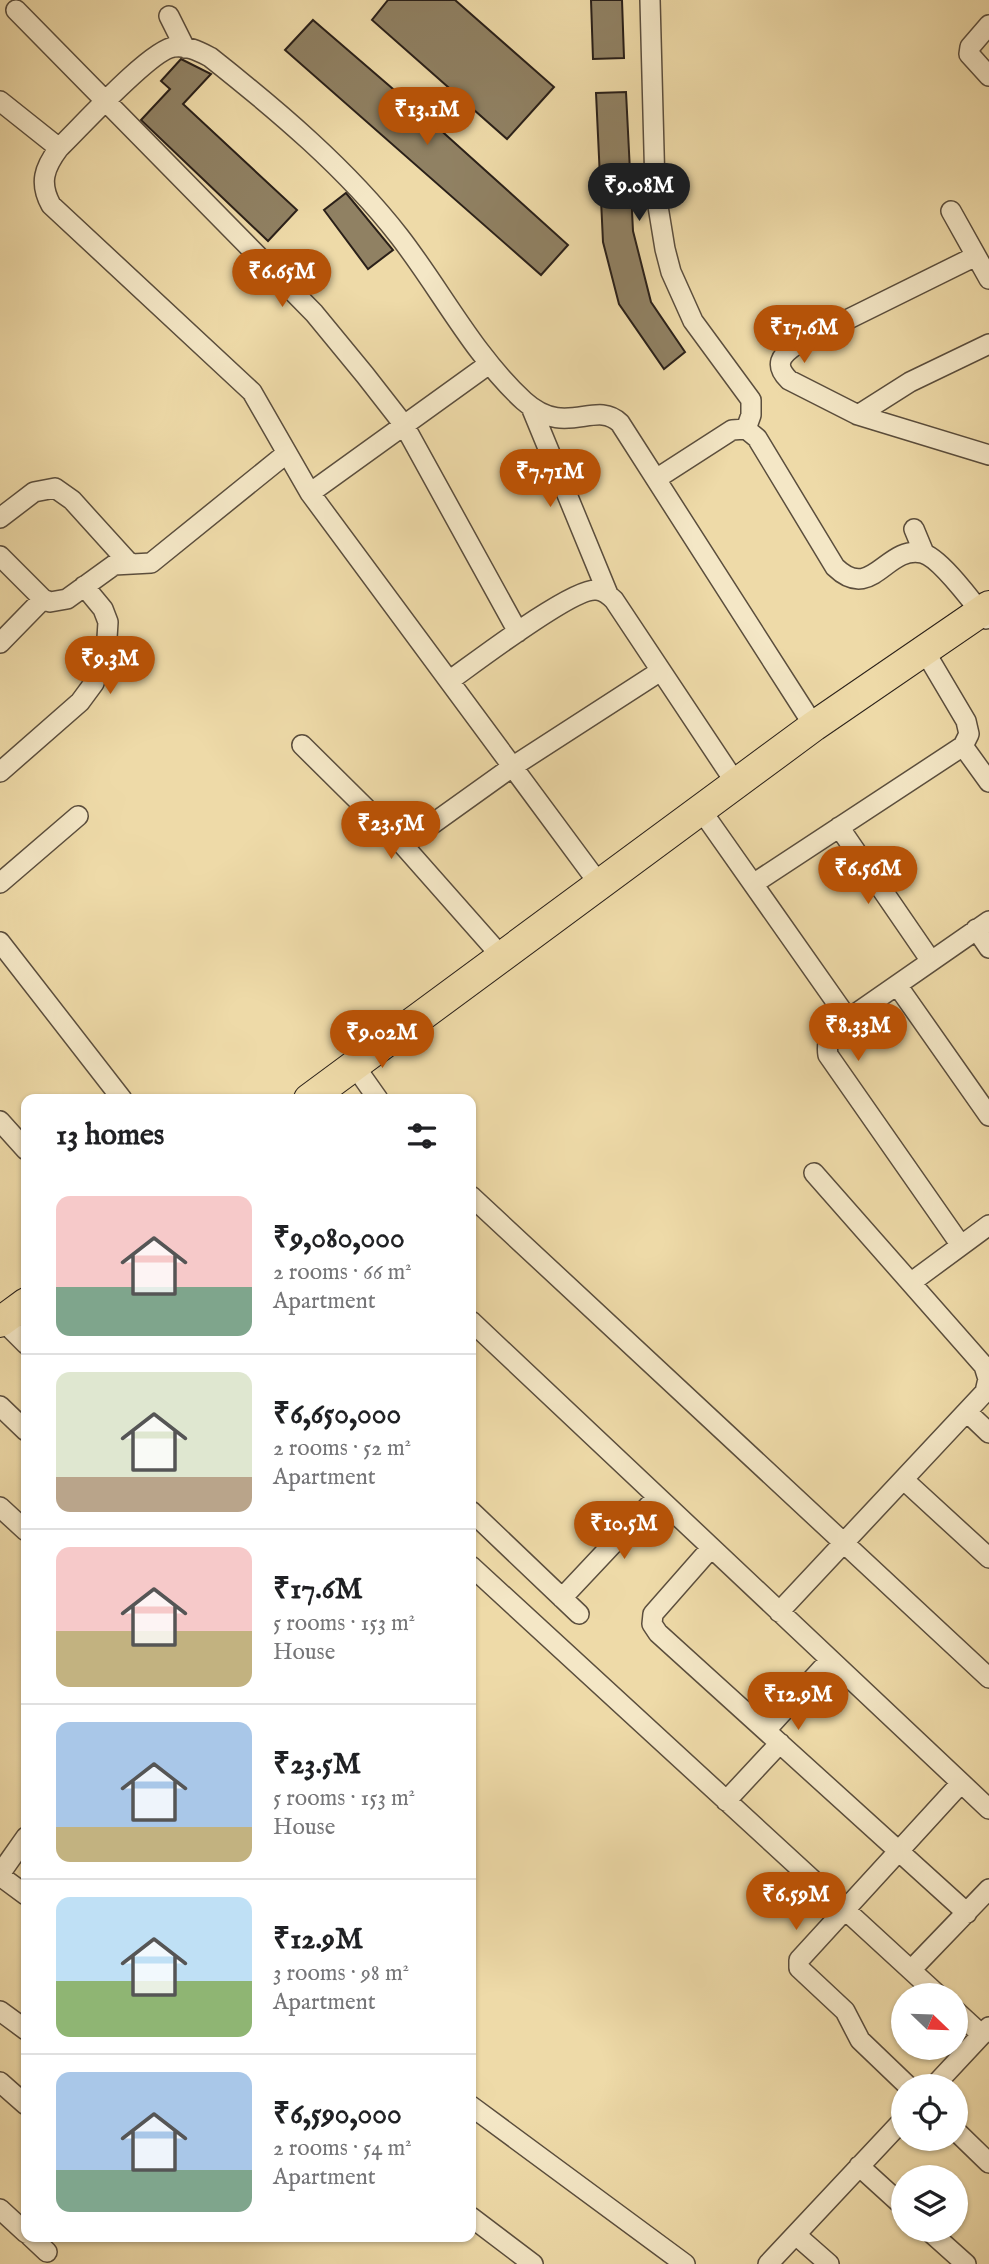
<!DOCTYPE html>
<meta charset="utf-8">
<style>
:root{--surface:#fff;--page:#f2f2f2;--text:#202124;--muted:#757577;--line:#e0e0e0;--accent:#b45309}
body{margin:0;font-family:"IM FELL English",serif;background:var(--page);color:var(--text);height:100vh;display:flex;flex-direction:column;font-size:26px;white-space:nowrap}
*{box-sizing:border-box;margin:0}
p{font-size:23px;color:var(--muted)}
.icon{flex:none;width:38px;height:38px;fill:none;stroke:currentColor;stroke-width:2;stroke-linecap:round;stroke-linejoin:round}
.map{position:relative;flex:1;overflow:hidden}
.drawer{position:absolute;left:21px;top:1094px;width:455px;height:1148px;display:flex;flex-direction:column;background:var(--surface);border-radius:14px;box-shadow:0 2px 5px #0004}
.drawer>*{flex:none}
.needle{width:46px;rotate:113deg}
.fabs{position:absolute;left:891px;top:1983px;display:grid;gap:14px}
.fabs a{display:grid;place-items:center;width:77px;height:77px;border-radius:50%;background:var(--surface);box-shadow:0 2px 5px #0004;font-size:35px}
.price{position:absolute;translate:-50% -60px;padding:0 16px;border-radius:24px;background:var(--accent);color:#fff;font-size:23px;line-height:46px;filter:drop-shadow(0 2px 4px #0008)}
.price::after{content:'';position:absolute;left:50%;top:42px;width:21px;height:16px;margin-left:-10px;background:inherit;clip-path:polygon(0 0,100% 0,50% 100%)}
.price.selected{background:#222;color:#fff}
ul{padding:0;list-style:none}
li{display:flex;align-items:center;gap:21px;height:175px;padding:0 35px}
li+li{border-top:2px solid var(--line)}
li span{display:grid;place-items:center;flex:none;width:196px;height:140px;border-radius:14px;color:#555}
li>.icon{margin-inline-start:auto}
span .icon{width:84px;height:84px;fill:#fffc;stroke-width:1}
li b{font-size:30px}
h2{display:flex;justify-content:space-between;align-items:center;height:84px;padding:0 35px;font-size:30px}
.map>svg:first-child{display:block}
.building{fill:#908163;stroke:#2a2019;stroke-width:2}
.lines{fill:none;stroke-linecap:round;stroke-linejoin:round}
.street-casing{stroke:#5b4e3d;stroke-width:22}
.primary-casing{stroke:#2a2019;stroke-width:32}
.street{stroke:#f4e7c6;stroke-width:19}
.primary{stroke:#eedaa8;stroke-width:30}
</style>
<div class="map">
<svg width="989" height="2264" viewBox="0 0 989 2264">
<rect width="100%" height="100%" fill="#eedaa8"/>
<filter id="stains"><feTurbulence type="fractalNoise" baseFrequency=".00286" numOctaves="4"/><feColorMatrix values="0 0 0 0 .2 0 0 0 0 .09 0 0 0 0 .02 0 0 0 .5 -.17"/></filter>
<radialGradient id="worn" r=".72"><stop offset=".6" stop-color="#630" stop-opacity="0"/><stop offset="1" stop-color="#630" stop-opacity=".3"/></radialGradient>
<path class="building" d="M388 0H455L554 87 507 139 372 20Z
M591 0H622L624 58 593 59Z
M313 20 436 126 568 245 541 275 285 50Z
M181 59 211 74 183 104 297 210 268 241 141 120 170 89 161 81Z
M626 92 633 231 651 302 685 352 664 369 619 304 603 242 596 93Z
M346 193 393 250 368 269 324 210Z"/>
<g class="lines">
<defs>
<path id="street" d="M650 0 655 188 665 249 671 272 693 321 751 400V415L746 429
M16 10 314 313 365 375 404 425 518 632
M169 16 185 48
M989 25 970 47 969 54 989 76
M0 101 59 148
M951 211 989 279
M976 256 796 345C780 356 774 365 789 380L858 415 989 455
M531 407 608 594
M858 415 910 382 989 344
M656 479 732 430 746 429 757 438 835 567C872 603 886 545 922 553 940 557 974 604 986 619
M310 493 489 364
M0 518 34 492 55 488 72 500 130 564
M914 529 924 553
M0 556 43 599 50 602 67 599 114 565 151 563 287 453
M0 643 43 599
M449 681C473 664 572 588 596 590 603 590 609 595 614 600L737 785
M302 745 403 845 502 957
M963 746 989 782
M0 772 80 702 94 683 107 638 108 622 103 609 84 586
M701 810 848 1019
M839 827 931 961
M403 845 512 767 659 672
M0 883 78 816
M753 884 963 746 969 734 966 721 924 650
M600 885 310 493 252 392 51 205C39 183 44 168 59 148 79 129 151 49 174 47 187 45 200 52 210 57 277 110 347 169 399 236 441 290 473 354 524 401 566 439 595 399 620 423L814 726
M976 929 989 948
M0 942 122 1099
M897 985 989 1116
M354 1065 378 1099
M0 1121 26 1150
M471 1196 989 1678
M960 1244 828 1055C825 1036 835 1030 848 1019L989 921
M913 1281 989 1225
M2 1320 26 1344
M471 1321 989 1809
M0 1406 26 1431
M967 1412 989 1433
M904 1480 989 1558
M0 1507 26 1531
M471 1511 579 1614
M711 1548 653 1614 652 1624 658 1633 967 1913
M471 1566 938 1995
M562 1598 657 1497
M779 1612 985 1392 988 1379 984 1366 814 1173
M766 1730 830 1660
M726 1801 780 1743
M0 1874 26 1837
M0 1876 26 1895
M911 1970 989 1889
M0 2011 26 2030
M956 2011 982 2035
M0 2082 26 2105
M908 2086 860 2040 845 2011 799 1968V1960L961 1783
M934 2086 989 2027
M471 2106 685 2264
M956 2131 989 2163
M859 2166 903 2206
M0 2209 26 2233
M471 2217 533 2264
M928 2230 966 2264
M796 2235 829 2264
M30 2236 47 2252
M768 2264 903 2120"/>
<path id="primary" d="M309 1099 814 726 989 606
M0 1322 26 1303"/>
</defs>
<use href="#street" class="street-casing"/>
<use href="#primary" class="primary-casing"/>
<use href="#street" class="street"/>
<use href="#primary" class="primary"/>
</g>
<rect width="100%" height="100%" filter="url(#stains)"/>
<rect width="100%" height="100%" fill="url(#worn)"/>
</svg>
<div class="fabs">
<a><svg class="needle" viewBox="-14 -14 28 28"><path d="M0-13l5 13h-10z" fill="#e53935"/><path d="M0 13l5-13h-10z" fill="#757577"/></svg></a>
<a><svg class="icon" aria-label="locate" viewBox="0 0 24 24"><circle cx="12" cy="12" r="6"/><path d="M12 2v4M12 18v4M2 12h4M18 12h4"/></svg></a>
<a><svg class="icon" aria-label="layers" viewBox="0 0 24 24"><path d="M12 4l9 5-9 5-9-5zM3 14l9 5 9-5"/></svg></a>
</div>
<b class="price" style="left:427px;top:147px">₹13.1M</b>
<b class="price selected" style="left:639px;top:223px">₹9.08M</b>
<b class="price" style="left:282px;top:309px">₹6.65M</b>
<b class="price" style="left:804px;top:365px">₹17.6M</b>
<b class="price" style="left:550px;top:509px">₹7.71M</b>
<b class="price" style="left:110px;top:696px">₹9.3M</b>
<b class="price" style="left:391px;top:861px">₹23.5M</b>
<b class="price" style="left:868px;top:906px">₹6.56M</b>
<b class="price" style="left:858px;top:1063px">₹8.33M</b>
<b class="price" style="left:382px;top:1070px">₹9.02M</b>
<b class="price" style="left:624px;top:1561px">₹10.5M</b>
<b class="price" style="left:798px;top:1732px">₹12.9M</b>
<b class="price" style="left:796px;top:1932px">₹6.59M</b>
<section class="drawer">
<h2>13 homes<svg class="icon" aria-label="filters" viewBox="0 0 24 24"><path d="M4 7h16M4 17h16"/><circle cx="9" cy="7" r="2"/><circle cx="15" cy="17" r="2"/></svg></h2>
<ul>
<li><span style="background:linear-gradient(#f6c9c9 65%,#7fa58c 0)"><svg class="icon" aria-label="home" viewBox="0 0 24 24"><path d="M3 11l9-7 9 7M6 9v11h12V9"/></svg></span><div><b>₹9,080,000</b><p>2 rooms · 66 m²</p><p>Apartment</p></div></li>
<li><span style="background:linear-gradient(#dfe7d0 75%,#b9a48a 0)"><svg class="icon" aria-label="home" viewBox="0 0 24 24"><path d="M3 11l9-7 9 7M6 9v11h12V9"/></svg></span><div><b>₹6,650,000</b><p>2 rooms · 52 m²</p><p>Apartment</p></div></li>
<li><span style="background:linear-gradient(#f6c9c9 60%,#c2b280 0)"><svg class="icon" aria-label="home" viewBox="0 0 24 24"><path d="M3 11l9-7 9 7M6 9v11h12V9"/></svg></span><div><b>₹17.6M</b><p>5 rooms · 153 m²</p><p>House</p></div></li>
<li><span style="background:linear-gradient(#a9c7e8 75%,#c2b280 0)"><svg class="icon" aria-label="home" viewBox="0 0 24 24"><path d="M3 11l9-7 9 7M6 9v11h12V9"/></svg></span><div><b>₹23.5M</b><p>5 rooms · 153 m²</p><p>House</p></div></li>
<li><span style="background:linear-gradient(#bfe0f5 60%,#8fb573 0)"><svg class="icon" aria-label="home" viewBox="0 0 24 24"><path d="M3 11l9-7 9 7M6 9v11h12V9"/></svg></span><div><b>₹12.9M</b><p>3 rooms · 98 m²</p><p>Apartment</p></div></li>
<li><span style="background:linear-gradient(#a9c7e8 70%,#7fa58c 0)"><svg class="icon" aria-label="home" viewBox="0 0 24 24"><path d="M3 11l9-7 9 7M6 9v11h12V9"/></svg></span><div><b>₹6,590,000</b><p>2 rooms · 54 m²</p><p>Apartment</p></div></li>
</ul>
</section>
</div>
